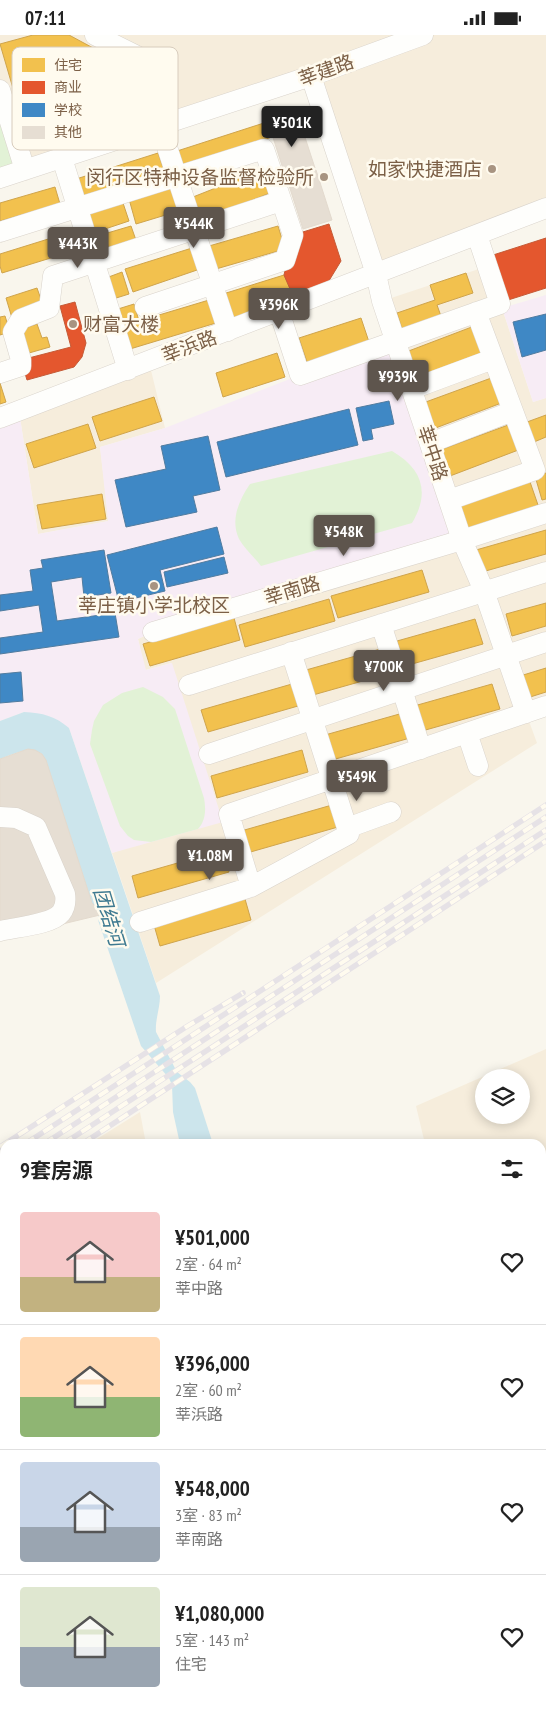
<!DOCTYPE html>
<html lang="zh">
<meta charset="utf-8">
<style>
:root{--surface:#fff;--page:#f2f2f2;--text:#222;--muted:#767676;--line:#e0e0e0;--accent:#5e554d}
body{margin:0;font-family:"PT Sans Narrow","Noto Sans SC",sans-serif;background:var(--page);color:var(--text);height:100vh;display:flex;flex-direction:column;font-size:19px;white-space:nowrap}
*{box-sizing:border-box;margin:0}
p{font-size:16px;color:var(--muted)}
.icon{flex:none;width:28px;height:28px;fill:none;stroke:currentColor;stroke-width:2;stroke-linecap:round;stroke-linejoin:round}
.map{position:relative;flex:1;overflow:hidden}
.panel{position:absolute;left:0px;top:1104px;width:546px;height:571px;display:flex;flex-direction:column;background:var(--surface);border-radius:15px 15px 0 0;box-shadow:0 2px 12px #0003}
.panel>*{flex:none}
.tools{position:absolute;left:475px;top:1034px;display:grid;gap:10px}
.tools a{display:grid;place-items:center;width:55px;height:55px;border-radius:50%;background:var(--surface);box-shadow:0 2px 12px #0003;font-size:25px}
.price{position:absolute;translate:-50% -42px;padding:0 11px;border-radius:5px;background:var(--accent);color:#fff;font-size:16px;line-height:32px;filter:drop-shadow(0 1px 2px #0008)}
.price::after{content:'';position:absolute;left:50%;top:30px;width:15px;height:11px;margin-left:-8px;background:inherit;clip-path:polygon(0 0,100% 0,50% 100%)}
.price.on{background:#222;color:#fff}
ul{padding:0;list-style:none}
li{display:flex;align-items:center;gap:15px;height:125px;padding:0 20px}
li+li{border-top:1px solid var(--line)}
li span{display:grid;place-items:center;flex:none;width:140px;height:100px;border-radius:5px;color:#555}
li>.icon{margin-inline-start:auto}
span .icon{width:60px;height:60px;fill:#fffc;stroke-width:1}
li b{font-size:21px}
h2{display:flex;justify-content:space-between;align-items:center;height:60px;padding:0 20px;font-size:21px}
.status{display:flex;justify-content:space-between;align-items:center;height:35px;padding:0 25px;background:var(--surface);direction:ltr}
.status svg{height:14px;fill:currentColor}
.map>svg:first-child{display:block}
.residential{fill:#f6eddc;fill-rule:evenodd}
.industrial{fill:#ede6dc}
.education{fill:#f7ecf5}
.green{fill:#e2f2d6}
.water{fill:#cce5ec}
.homes{fill:#f2c14e;stroke:#cfa44c}
.shops{fill:#e4572e;stroke:#c55a36}
.schools{fill:#3f88c5;stroke:#517c9f}
.lines{fill:none;stroke-linecap:round;stroke-linejoin:round}
.canal{stroke:#cce5ec;stroke-width:14}
.building{fill:#e6ded3;stroke:#e3dace}
.minor-casing{stroke:#d9d3cb;stroke-width:21}
.minor{stroke:#fefefc;stroke-width:20}
.rail-casing{stroke:#e6e2e6;stroke-width:5.5}
.rail{stroke:#fffbef;stroke-width:4;stroke-dasharray:11;stroke-linecap:butt}
.poi-dot{fill:#a89481;stroke:#fffbef;stroke-width:2}
.labels{text-anchor:middle;dominant-baseline:central;stroke-width:5;stroke-linejoin:round;paint-order:stroke}
.street-label{font-size:19px;fill:#7c6047;stroke:#fffbef}
.poi-label{font-size:19px;fill:#7c6047;stroke:#fffbef;text-anchor:end}
.water-label{font-size:20px;font-style:italic;fill:#3e7a91;stroke:#fffbef}
.key{fill:#fffbef;stroke:#d8ccbd;stroke-width:1}
.key-label{font-size:14px;fill:#7c6047}
</style>
<div class="status"><b>07:11</b><svg viewBox="0 0 49 12"><path d="M0 12V9h3v3zM5 12V6h3v6zM10 12V3h3v9zM15 12V0h3v12zM26 1h20v11H26zM47 4h2v5h-2z"/></svg></div>
<div class="map">
<svg width="546" height="1674" viewBox="0 0 546 1674">
<rect width="100%" height="100%" fill="#f9f6ed"/>
<path class="residential" d="M0 0H546V173L376 239 311 41 25 135 0 55Z
M488 231 533 367 546 363V671L526 678 537 708 156 948 112 818 124 814 171 628 145 635 138 604 153 597 461 503 382 266Z
M149 327 165 393 100 412 109 486 38 499 19 376Z
M546 1014V1162L541 1164V1109H425L416 1071ZM484 1042H521V1080H484Z
M140 1077 146 1109H89Z
M5 1162V1670H258L259 1674H0V1166Z
M341 1670H528L529 1674H342Z"/>
<path class="industrial" d="M546 1379V1674L541 1654V1381Z"/>
<path class="education" d="M546 260V363L533 367 502 273Z
M395 305 462 505 153 597 138 604 146 635 172 628 223 787 112 818 69 693 24 677 0 686V383L19 376 38 499 108 486 100 412 165 393 300 340Z
M546 1172V1348L545 1345 541 1346V1173Z"/>
<path class="green" d="M0 55 25 135 0 143Z
M392 416C423 434 430 458 412 488L261 531C254 522 244 513 239 504 230 485 239 465 250 449Z
M143 652 163 662 175 674 204 763C206 774 206 785 198 794L151 807 134 805 128 801 120 791 90 709 92 695 94 686 103 670 122 658Z"/>
<path class="water" d="M24 677C43 678 55 681 69 693L160 961C160 973 155 985 156 997L177 1037 190 1047 195 1053 213 1109H180L173 1077 172 1050 169 1043 141 1011 98 885C100 877 97 874 92 868L42 719C27 711 15 719 0 724V686Z"/>
<path class="homes" d="M33 0H69L134 35 145 74 29 108 0 9Z
M267 87 272 102 179 133 174 117Z
M158 118 165 138 79 165 73 145Z
M266 133 275 156 202 185 193 162Z
M174 150 182 175 136 189 129 164Z
M55 152 60 169 0 186V168Z
M122 165 129 186 90 199 83 178Z
M131 191 137 208 110 216 104 199Z
M278 191 285 214 216 234 209 211Z
M74 196 80 214 2 238 0 231V219Z
M192 213 200 234 133 257 125 234Z
M122 237 129 259 113 264 106 243Z
M466 238 473 258 437 270 442 284 403 297 397 278 435 265 430 250Z
M284 240 294 263 231 285 223 259Z
M37 253 44 273 12 283 6 263Z
M209 265 216 288 130 314 118 274 134 269 139 286Z
M5 281 10 297 0 300V282Z
M361 283 369 307 307 327 299 303Z
M37 289 42 303 47 302 50 312 29 318 22 294Z
M477 290 487 316 416 343 406 317Z
M277 318 285 342 223 362 216 338Z
M494 342 504 367 433 394 423 368Z
M0 348 6 367 0 369Z
M154 362 162 386 100 406 92 382Z
M546 380V402L534 407 527 387Z
M88 389 96 413 34 433 26 409Z
M511 389 521 414 450 441 440 415Z
M546 438V464L542 465 535 441Z
M529 444 538 470 468 497 458 471Z
M102 459 106 484 42 494 37 470Z
M546 495V519L482 537 476 515Z
M422 535 429 557 338 583 331 561Z
M329 564 335 586 245 612 239 590Z
M546 568V591L512 601 506 579Z
M234 583 240 605 150 631 143 609Z
M475 584 483 609 405 631 397 606Z
M384 613 391 638 313 660 306 635Z
M546 633V657L527 663 520 641Z
M292 649 298 671 208 697 201 675Z
M492 649 500 674 422 696 414 671Z
M403 678 410 703 332 725 325 700Z
M302 715 308 737 217 763 211 741Z
M332 770 338 792 247 818 241 796Z
M223 815 229 837 138 863 132 841Z
M245 864 251 885 160 911 154 890Z"/>
<path class="shops" d="M329 189 341 226 327 249 294 263 284 240 293 200Z
M546 203V253L505 266 490 221Z
M75 267 86 308 82 322 74 332 27 345 21 325 71 312 60 271Z"/>
<path class="schools" d="M546 279V315L522 322 513 287Z
M389 366 394 389 371 394 373 404 363 406 356 373Z
M349 374 358 410 226 442 217 407Z
M208 401 220 455 193 461 197 477 126 492 115 445 166 434 161 411Z
M217 492 224 519 160 535 165 556 119 567 107 520Z
M104 515 111 558 84 562 82 542 51 547 57 586 115 578 119 602 0 619V603L43 597 39 570 0 576V560L33 556 30 535 43 533 41 525Z
M224 522 228 538 167 552 164 537Z
M21 637 23 666 0 668V639Z"/>
<g class="lines">
<path class="canal" d="M308 1670 309 1674"/>
</g>
<path class="building" d="M299 84 315 133 286 143 270 93Z
M316 135 332 185 303 194 287 144Z
M28 714 35 715 42 719 46 725 92 868 97 873 100 880 0 904V724Z"/>
<g class="lines">
<defs>
<path id="minor" d="M95 0 139 22 160 91 228 296
M311 41 376 239 382 266 462 505 484 556 526 678
M0 55 25 135
M62 123 128 335
M0 143 311 41 423 0
M0 197 264 114 293 200 285 225 145 272
M279 276 300 340 500 269 477 200
M0 338 21 331V325L13 297 21 284 49 273 53 241 281 166
M412 354 493 324
M0 383 546 173
M430 408 513 376
M449 465 535 435 476 277
M381 589 421 714
M153 597 462 505 546 478
M189 650 546 537
M467 698 478 731
M209 719 546 607
M0 782 16 783 36 792 65 859C66 866 66 872 61 878 51 890 16 892 0 896
M347 793 391 777
M251 852 349 799 291 617
M140 887 251 852 229 779 546 671"/>
</defs>
<use href="#minor" class="minor-casing"/>
<use href="#minor" class="minor"/>
<defs>
<path id="rail" d="M25 1109 546 770
M44 1109 546 782
M63 1109 546 795
M82 1109 546 806
M0 1112 186 992 243 958
M0 1125 5 1121
M0 1137 5 1134
M0 1150 5 1147
M0 1162 5 1159"/>
</defs>
<use href="#rail" class="rail-casing"/>
<use href="#rail" class="rail"/>
</g>
<g class="poi-dot">
<circle cx="492" cy="134" r="5"/>
<circle cx="324" cy="142" r="5"/>
<circle cx="73" cy="289" r="5"/>
<circle cx="154" cy="551" r="5"/>
</g>
<g class="labels">
<g class="street-label">
<text transform="translate(326 35) rotate(-20)">莘建路</text>
<text transform="translate(189 311) rotate(-21)">莘浜路</text>
<text transform="translate(433 418) rotate(72)">莘中路</text>
<text transform="translate(292 555) rotate(-17)">莘南路</text>
</g>
<g class="poi-label">
<text x="482" y="134">如家快捷酒店</text>
<text x="314" y="142">闵行区特种设备监督检验所</text>
<text x="83" y="289" text-anchor="start">财富大楼</text>
<text x="154" y="570" text-anchor="middle">莘庄镇小学北校区</text>
</g>
<g class="water-label">
<text transform="translate(109 882) rotate(73)">团结河</text>
</g>
</g>
<rect x="12" y="12" width="166" height="103" rx="8" class="key"/>
<rect x="22" y="23" width="23" height="14" fill="#f2c14e"/>
<rect x="22" y="46" width="23" height="13" fill="#e4572e"/>
<rect x="22" y="68" width="23" height="14" fill="#3f88c5"/>
<rect x="22" y="91" width="23" height="13" fill="#e6ded3"/>
<g class="key-label">
<text x="54" y="35">住宅</text>
<text x="54" y="57">商业</text>
<text x="54" y="80">学校</text>
<text x="54" y="102">其他</text>
</g>
</svg>
<div class="tools">
<a><svg class="icon" aria-label="layers" viewBox="0 0 24 24"><path d="M12 4l9 5-9 5-9-5zM3 14l9 5 9-5"/></svg></a>
</div>
<b class="price on" style="left:292px;top:113px">¥501K</b>
<b class="price" style="left:194px;top:214px">¥544K</b>
<b class="price" style="left:78px;top:234px">¥443K</b>
<b class="price" style="left:279px;top:295px">¥396K</b>
<b class="price" style="left:398px;top:367px">¥939K</b>
<b class="price" style="left:344px;top:522px">¥548K</b>
<b class="price" style="left:384px;top:657px">¥700K</b>
<b class="price" style="left:357px;top:767px">¥549K</b>
<b class="price" style="left:210px;top:846px">¥1.08M</b>
<section class="panel">
<h2>9套房源<svg class="icon" aria-label="filters" viewBox="0 0 24 24"><path d="M4 7h16M4 17h16"/><circle cx="9" cy="7" r="2"/><circle cx="15" cy="17" r="2"/></svg></h2>
<ul>
<li><span style="background:linear-gradient(#f6c9c9 65%,#c2b280 0)"><svg class="icon" aria-label="home" viewBox="0 0 24 24"><path d="M3 11l9-7 9 7M6 9v11h12V9"/></svg></span><div><b>¥501,000</b><p>2室 · 64 m²</p><p>莘中路</p></div><svg class="icon" aria-label="heart" viewBox="0 0 24 24"><path d="M12 20l-8-8c-3-5 5-10 8-4 3-6 11-1 8 4z"/></svg></li>
<li><span style="background:linear-gradient(#ffd9b3 60%,#8fb573 0)"><svg class="icon" aria-label="home" viewBox="0 0 24 24"><path d="M3 11l9-7 9 7M6 9v11h12V9"/></svg></span><div><b>¥396,000</b><p>2室 · 60 m²</p><p>莘浜路</p></div><svg class="icon" aria-label="heart" viewBox="0 0 24 24"><path d="M12 20l-8-8c-3-5 5-10 8-4 3-6 11-1 8 4z"/></svg></li>
<li><span style="background:linear-gradient(#c9d6e8 65%,#9aa5b1 0)"><svg class="icon" aria-label="home" viewBox="0 0 24 24"><path d="M3 11l9-7 9 7M6 9v11h12V9"/></svg></span><div><b>¥548,000</b><p>3室 · 83 m²</p><p>莘南路</p></div><svg class="icon" aria-label="heart" viewBox="0 0 24 24"><path d="M12 20l-8-8c-3-5 5-10 8-4 3-6 11-1 8 4z"/></svg></li>
<li><span style="background:linear-gradient(#dfe7d0 60%,#9aa5b1 0)"><svg class="icon" aria-label="home" viewBox="0 0 24 24"><path d="M3 11l9-7 9 7M6 9v11h12V9"/></svg></span><div><b>¥1,080,000</b><p>5室 · 143 m²</p><p>住宅</p></div><svg class="icon" aria-label="heart" viewBox="0 0 24 24"><path d="M12 20l-8-8c-3-5 5-10 8-4 3-6 11-1 8 4z"/></svg></li>
</ul>
</section>
</div>
